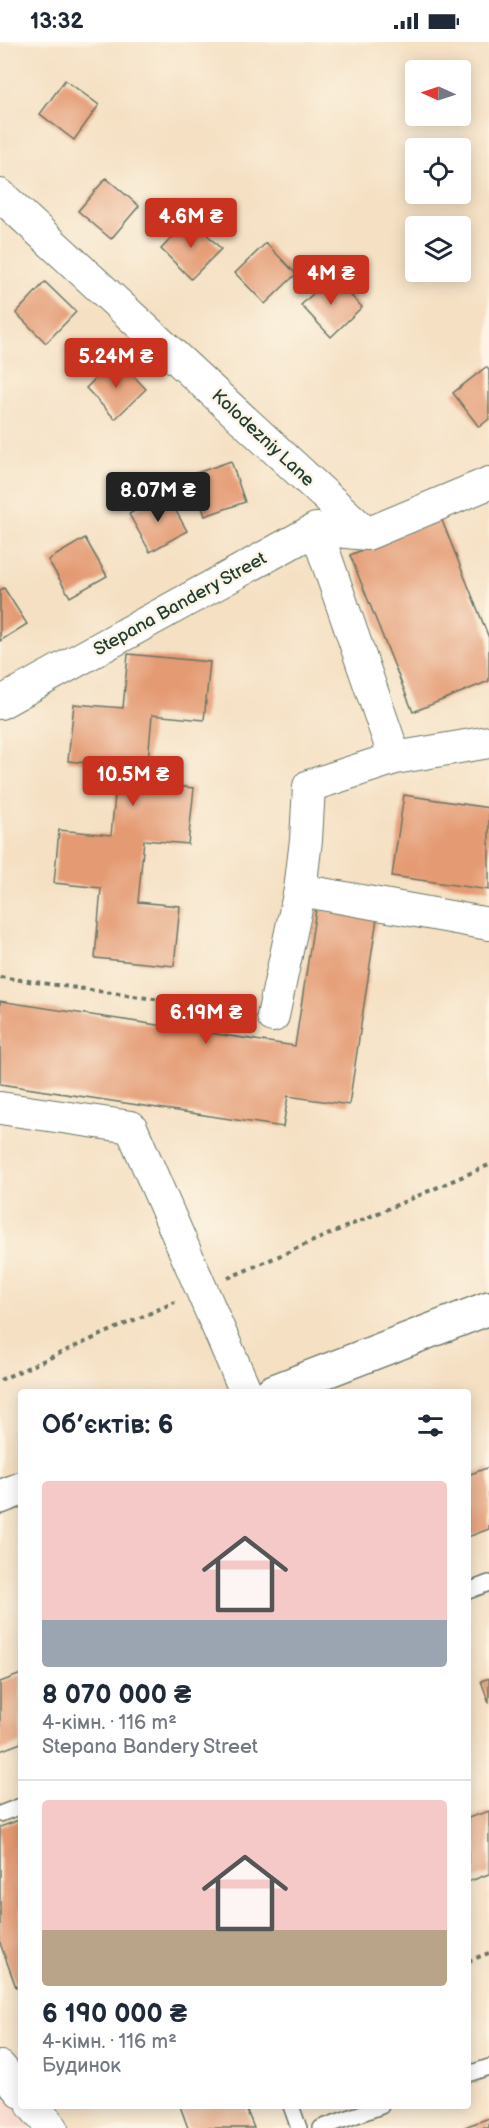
<!DOCTYPE html>
<html lang="uk">
<meta charset="utf-8">
<style>
:root{--surface:#fff;--page:#f2f2f3;--text:#1f2937;--muted:#747a83;--line:#e0e1e3;--accent:#c8321e}
body{margin:0;font-family:"Balsamiq Sans",sans-serif;background:var(--page);color:var(--text);height:100vh;display:flex;flex-direction:column;font-size:22px;white-space:nowrap}
*{box-sizing:border-box;margin:0}
p{font-size:20px;color:var(--muted)}
.icon{flex:none;width:33px;height:33px;fill:none;stroke:currentColor;stroke-width:2;stroke-linecap:round;stroke-linejoin:round}
.map{position:relative;flex:1;overflow:hidden}
.details{position:absolute;left:18px;top:1347px;width:453px;height:720px;display:flex;flex-direction:column;background:var(--surface);border-radius:6px;box-shadow:0 3px 15px #0003}
.details>*{flex:none}
.needle{width:39px;rotate:273deg}
.fabs{position:absolute;left:405px;top:18px;display:grid;gap:12px}
.fabs a{display:grid;place-items:center;width:66px;height:66px;border-radius:6px;background:var(--surface);box-shadow:0 3px 15px #0003;font-size:30px}
.price{position:absolute;translate:-50% -51px;padding:0 14px;border-radius:6px;background:var(--accent);color:#fff;font-size:20px;line-height:39px;filter:drop-shadow(0 2px 3px #0008)}
.price::after{content:'';position:absolute;left:50%;top:36px;width:18px;height:14px;margin-left:-9px;background:inherit;clip-path:polygon(0 0,100% 0,50% 100%)}
.price.active{background:#222;color:#fff}
ul{padding:0;list-style:none}
li{display:grid;align-content:center;gap:12px;height:318px;padding:0 24px}
li+li{border-top:2px solid var(--line)}
li span{display:grid;place-items:center;height:186px;border-radius:6px;color:#555}
li>.icon{margin-inline-start:auto}
span .icon{width:108px;height:108px;fill:#fffc;stroke-width:1}
li b{font-size:26px}
h2{display:flex;justify-content:space-between;align-items:center;height:72px;padding:0 24px;font-size:26px}
.status{display:flex;justify-content:space-between;align-items:center;height:42px;padding:0 30px;background:var(--surface);direction:ltr}
.status svg{height:16px;fill:currentColor}
.map>svg:first-child{display:block}
.built{fill:#f7d1c7}
.building{fill:#e49a72}
.lines{fill:none;stroke-linecap:round;stroke-linejoin:round}
.lane-casing{stroke:#6a7666;stroke-width:18}
.street-casing{stroke:#6a7666;stroke-width:34}
.secondary-casing{stroke:#6a7666;stroke-width:36}
.path{stroke:#6a7666;stroke-width:4;stroke-dasharray:4.5 4.5;stroke-linecap:butt}
.lane{stroke:#fff;stroke-width:15}
.street{stroke:#fff;stroke-width:32}
.secondary{stroke:#fff;stroke-width:33}
.labels{text-anchor:middle;dominant-baseline:central;stroke-width:5;stroke-linejoin:round;paint-order:stroke}
.street-label{font-size:18px;fill:#1f3d34;stroke:#fcf5e5}
</style>
<div class="status"><b>13:32</b><svg viewBox="0 0 49 12"><path d="M0 12V9h3v3zM5 12V6h3v6zM10 12V3h3v9zM15 12V0h3v12zM26 1h20v11H26zM47 4h2v5h-2z"/></svg></div>
<div class="map">
<svg width="489" height="2086" viewBox="0 0 489 2086">
<rect width="100%" height="100%" fill="#fcf5e5"/>
<filter id="ink" filterUnits="userSpaceOnUse"><feTurbulence type="fractalNoise" baseFrequency=".0167" numOctaves="2"/><feDisplacementMap in="SourceGraphic" scale="12" xChannelSelector="R" yChannelSelector="G"/><feConvolveMatrix kernelMatrix="1 2 1 2 8 2 1 2 1" color-interpolation-filters="sRGB"/></filter>
<filter id="wash" filterUnits="userSpaceOnUse"><feTurbulence type="fractalNoise" baseFrequency=".008" numOctaves="4" result="noise"/><feDisplacementMap in="SourceGraphic" scale="24" xChannelSelector="R" yChannelSelector="G"/><feGaussianBlur stdDeviation="1.35" result="paint"/><feColorMatrix in="noise" values="0 0 0 0 0 0 0 0 0 0 0 0 0 0 0 0 0 1.4 0 .05"/><feComposite in="paint" operator="in"/></filter>
<g filter="url(#wash)">
<rect width="100%" height="100%" fill="#f5e0c3"/>
<path class="built" d="M0 2025 52 2086H0Z"/>
<g id="blocks">
<path class="building" d="M65 38 99 63 74 98 40 72Z
M106 136 139 164 111 197 78 169Z
M191 176 221 207 191 237 161 207Z
M266 201 296 232 265 262 235 231Z
M332 234 362 265 331 295 301 263Z
M45 240 76 270 46 301 16 271Z
M116 316 146 347 115 377 86 346Z
M486 325 489 328V377L479 385 453 351Z
M231 419 245 460 205 474 191 433Z
M166 451 187 489 150 510 129 472Z
M441 476 489 596V639L413 670 350 513Z
M85 496 107 534 70 555 48 518Z
M4 546 27 582 0 599V548Z
M128 612 210 620 204 678 152 673 146 741 194 746 188 802 144 798 138 860 180 864 174 924 95 916 101 846 54 841 59 788 111 793 118 724 68 719 74 662 123 666Z
M404 753 489 766V848L392 834Z
M316 867 377 876 349 1063 288 1054 283 1085 0 1042V959L295 1004Z
M489 1425V1487L468 1495V1433Z
M21 1632V1701L0 1709V1640Z
M489 1636V1661L481 1639Z
M489 1769V1832L468 1840V1776Z
M19 1778 21 1784V1943L16 1945 0 1901V1785Z
M180 2064H245L254 2086H188Z
M489 2076V2086H462Z"/>
</g>
</g>
<g filter="url(#ink)">
<use href="#blocks" fill-opacity="0" stroke="#6a7666" stroke-width="1.5"/>
<g class="lines">
<defs>
<path id="lane" d="M468 1549 489 1541
M0 1772 21 1764
M468 2032 489 2025
M291 2064 299 2086
M321 2086 381 2064"/>
<path id="street" d="M0 153 367 492
M316 487 395 716 489 700
M0 661 316 487 367 492 489 441
M395 716 309 744 306 798 300 848 489 882
M273 974 300 848
M0 1066 131 1085 246 1350
M0 2025 21 2050
M33 2064 52 2086"/>
<path id="secondary" d="M272 1350 489 1266
M0 1455 21 1447"/>
</defs>
<use href="#lane" class="lane-casing"/>
<use href="#street" class="street-casing"/>
<use href="#secondary" class="secondary-casing"/>
<path class="path" d="M0 935 245 970
M228 1236 489 1123
M0 1338 175 1260
M468 1919 489 1911"/>
<use href="#lane" class="lane"/>
<use href="#street" class="street"/>
<use href="#secondary" class="secondary"/>
</g>
</g>
<g class="labels">
<g class="street-label">
<text transform="translate(263 396) rotate(43)">Kolodezniy Lane</text>
<text transform="translate(180 562) rotate(-29)">Stepana Bandery Street</text>
</g>
</g>
</svg>
<div class="fabs">
<a><svg class="needle" viewBox="-14 -14 28 28"><path d="M0-13l5 13h-10z" fill="#e53935"/><path d="M0 13l5-13h-10z" fill="#747a83"/></svg></a>
<a><svg class="icon" aria-label="locate" viewBox="0 0 24 24"><circle cx="12" cy="12" r="6"/><path d="M12 2v4M12 18v4M2 12h4M18 12h4"/></svg></a>
<a><svg class="icon" aria-label="layers" viewBox="0 0 24 24"><path d="M12 4l9 5-9 5-9-5zM3 14l9 5 9-5"/></svg></a>
</div>
<b class="price" style="left:191px;top:207px">4.6M ₴</b>
<b class="price" style="left:331px;top:264px">4M ₴</b>
<b class="price" style="left:116px;top:347px">5.24M ₴</b>
<b class="price active" style="left:158px;top:481px">8.07M ₴</b>
<b class="price" style="left:133px;top:765px">10.5M ₴</b>
<b class="price" style="left:206px;top:1003px">6.19M ₴</b>
<section class="details">
<h2>Об’єктів: 6<svg class="icon" aria-label="filters" viewBox="0 0 24 24"><path d="M4 7h16M4 17h16"/><circle cx="9" cy="7" r="2"/><circle cx="15" cy="17" r="2"/></svg></h2>
<ul>
<li><span style="background:linear-gradient(#f6c9c9 75%,#9aa5b1 0)"><svg class="icon" aria-label="home" viewBox="0 0 24 24"><path d="M3 11l9-7 9 7M6 9v11h12V9"/></svg></span><div><b>8 070 000 ₴</b><p>4-кімн. · 116 m²</p><p>Stepana Bandery Street</p></div></li>
<li><span style="background:linear-gradient(#f6c9c9 70%,#b9a48a 0)"><svg class="icon" aria-label="home" viewBox="0 0 24 24"><path d="M3 11l9-7 9 7M6 9v11h12V9"/></svg></span><div><b>6 190 000 ₴</b><p>4-кімн. · 116 m²</p><p>Будинок</p></div></li>
</ul>
</section>
</div>
